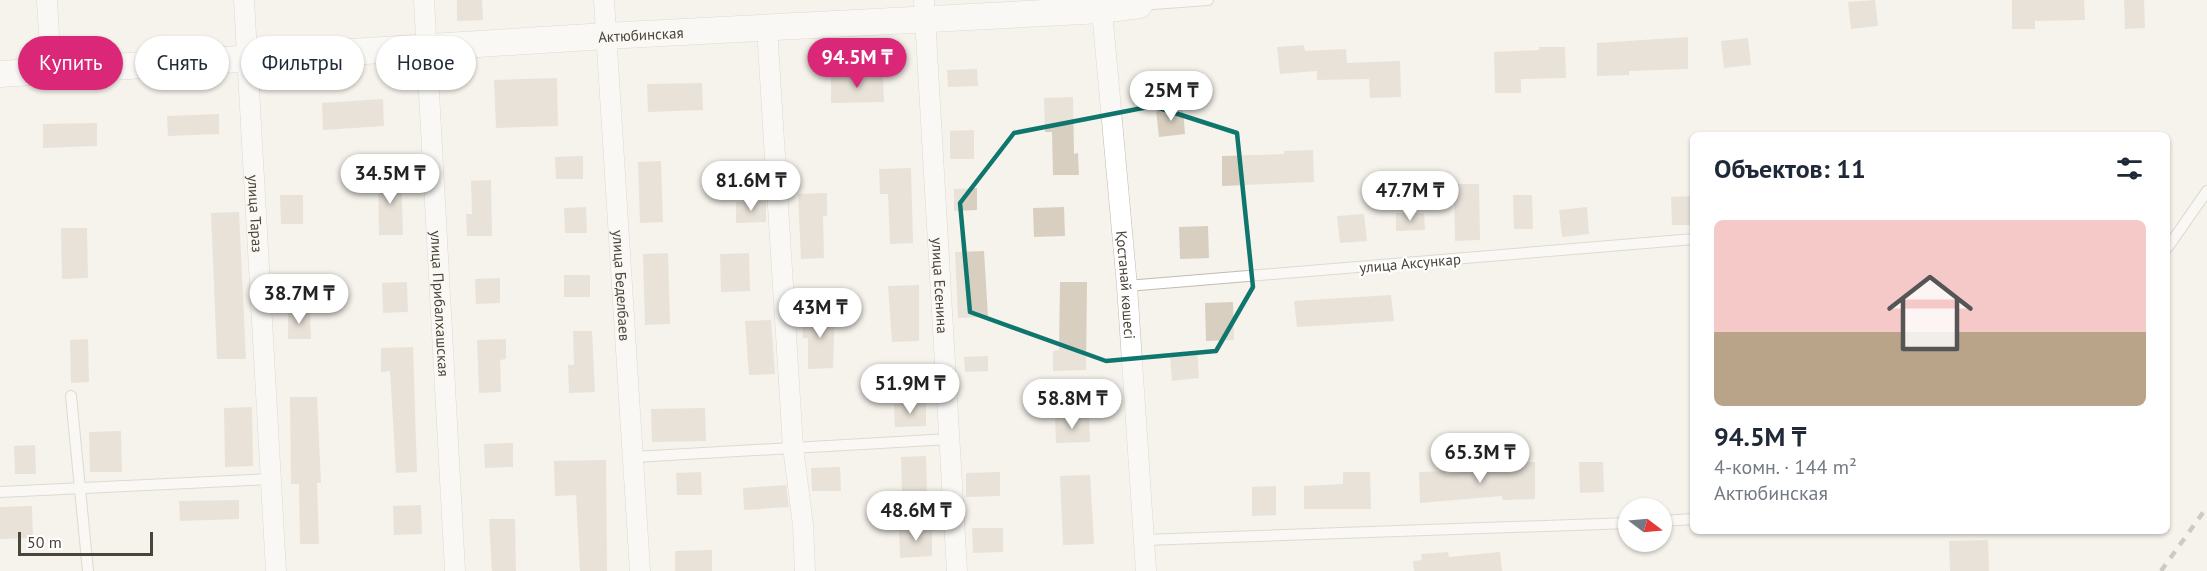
<!DOCTYPE html>
<html lang="ru">
<meta charset="utf-8">
<style>
:root{--surface:#fff;--page:#f2f2f3;--text:#1f2937;--muted:#747a83;--line:#e0e1e3;--accent:#db2777}
body{margin:0;font-family:"PT Sans",sans-serif;background:var(--page);color:var(--text);height:100vh;display:flex;flex-direction:column;font-size:22px;white-space:nowrap}
*{box-sizing:border-box;margin:0}
p{font-size:20px;color:var(--muted)}
.icon{flex:none;width:33px;height:33px;fill:none;stroke:currentColor;stroke-width:2;stroke-linecap:round;stroke-linejoin:round}
.map{position:relative;flex:1;overflow:hidden}
.panel{position:absolute;left:1690px;top:132px;width:480px;height:402px;display:flex;flex-direction:column;background:var(--surface);border-radius:9px;box-shadow:0 2px 4px #0004}
.panel>*{flex:none}
.guide{position:absolute;left:18px;top:36px;width:570px;height:54px;display:flex;gap:12px}
.needle{width:39px;rotate:106deg}
.controls{position:absolute;left:1618px;top:498px;display:grid;gap:12px}
.controls a{display:grid;place-items:center;width:54px;height:54px;border-radius:50%;background:var(--surface);box-shadow:0 2px 4px #0004;font-size:30px}
.scale{position:absolute;left:18px;bottom:15px;width:135px;box-sizing:border-box;padding-left:6px;border:3px solid #4b4439;border-top:0;font-size:16px;line-height:21px;white-space:nowrap;color:#4b4439;-webkit-text-stroke:4px #fff;paint-order:stroke}
.price{position:absolute;translate:-50% -51px;padding:0 14px;border-radius:21px;background:#fff;color:#222;font-size:20px;line-height:39px;filter:drop-shadow(0 2px 3px #0008)}
.price::after{content:'';position:absolute;left:50%;top:36px;width:18px;height:14px;margin-left:-9px;background:inherit;clip-path:polygon(0 0,100% 0,50% 100%)}
.price.selected{background:var(--accent);color:#fff}
ul{padding:0;list-style:none}
li{display:grid;align-content:center;gap:12px;height:318px;padding:0 24px}
li+li{border-top:2px solid var(--line)}
li span{display:grid;place-items:center;height:186px;border-radius:9px;color:#555}
li>.icon{margin-inline-start:auto}
span .icon{width:108px;height:108px;fill:#fffc;stroke-width:1}
li b{font-size:26px}
h2{display:flex;justify-content:space-between;align-items:center;height:72px;padding:0 24px;font-size:26px}
.pill{padding:0 21px;border-radius:27px;background:var(--surface);box-shadow:0 2px 4px #0004;font-size:21px;line-height:54px}
.pill.selected{background:var(--accent);color:#fff}
.map>svg:first-child{display:block}
.building{fill:#d8cfc1}
.lines{fill:none;stroke-linecap:round;stroke-linejoin:round}
.service-casing{stroke:#c2bbae;stroke-width:12}
.minor-casing{stroke:#c2bbae;stroke-width:21}
.tertiary-casing{stroke:#c2bbae;stroke-width:27}
.service{stroke:#fff;stroke-width:10}
.minor{stroke:#fff;stroke-width:20}
.tertiary{stroke:#fff;stroke-width:26}
.rail{stroke:#9a9a9a;stroke-width:4.5;stroke-dasharray:8 8;stroke-linecap:butt}
.marked{fill:none;stroke:#0f766e;stroke-width:4.5;stroke-linejoin:round}
.labels{text-anchor:middle;dominant-baseline:central;stroke-width:4.5;stroke-linejoin:round;paint-order:stroke}
.street-label{font-size:15px;fill:#4b4439;stroke:#fff}
</style>
<div class="map">
<svg width="2207" height="571" viewBox="0 0 2207 571">
<rect width="100%" height="100%" fill="#f6f3ec"/>
<path class="building" d="M457 0H482L483 20 457 21Z
M1875 0 1878 26 1851 29 1848 2Z
M2012 0H2084L2085 20 2035 21V29H2012Z
M2124 0H2144L2145 28 2125 29Z
M1688 37V69L1629 71V75L1597 76V43Z
M1748 38 1751 65 1724 68 1721 41Z
M1304 45 1305 51 1346 49 1347 63 1400 61 1401 97 1370 98 1369 79 1317 80V71L1280 74 1277 47Z
M1539 47H1565L1566 78 1521 79V93H1495L1494 52 1539 50Z
M977 69 978 86 948 87 947 70Z
M883 75 884 102 831 103V76Z
M557 78 558 126 496 128 494 80Z
M702 83 703 110 648 112 647 84Z
M1073 97 1074 154 1078 153 1079 175H1053L1052 132H1045L1044 98Z
M383 99 384 126 323 130 322 103Z
M1183 107 1185 134 1159 137 1156 110Z
M219 114V134L168 136 167 116Z
M97 123V146L43 148V124Z
M974 130V159H950V131Z
M1313 150 1314 182 1222 186V156L1284 154V151Z
M583 156V179H556L555 157Z
M661 161 663 222 640 223 638 162Z
M911 168 913 243 890 244 888 194H880L879 169Z
M401 174 403 235H379L378 175Z
M491 180 492 236H467L466 214H472L471 181Z
M1454 184H1479L1480 240 1455 241Z
M977 188V210L954 211V189Z
M827 193V216H823L824 258 801 259 798 194Z
M280 195H303V224H281Z
M1513 195H1532L1533 229H1514Z
M1694 196V225H1672L1671 197Z
M766 201V222L736 223V202Z
M586 207 587 233H565L564 208Z
M1064 207 1065 236 1034 237 1033 208Z
M1587 207 1589 234 1562 237 1559 210Z
M239 212 246 359H217L211 213Z
M1396 213H1424L1425 230 1396 231Z
M1364 214 1367 241 1340 243 1337 216Z
M1208 226 1209 258 1180 259 1179 227Z
M61 228H87L88 278 62 279Z
M984 251 988 317 958 318 955 252Z
M668 253 670 324 645 325 643 254Z
M749 253 750 291 721 292 720 254Z
M564 275H590V297H564Z
M500 278V303L476 304 475 279Z
M407 282 408 312 383 313 382 283Z
M1060 282H1087L1086 370 1053 371V351L1059 350Z
M919 285V341L892 342 888 286Z
M1391 295 1394 321 1297 327 1294 301Z
M1233 302 1234 340 1206 341 1205 303Z
M288 310H310L311 339H288Z
M835 313 833 368 808 369V338H803L802 314Z
M771 320 775 374 749 375 745 321Z
M573 331H592L595 392 569 393 568 365H574Z
M88 339 89 382 71 383 70 340Z
M506 339V359L500 360 501 392 479 393 477 340Z
M413 347 417 472 396 473 390 371 381 372V348Z
M1197 351 1199 378 1172 381 1170 354Z
M988 356V371L965 372 964 357Z
M290 397H317L321 483H317L319 544H300L299 484H291Z
M926 403V426L895 427 894 404Z
M252 407 253 466 225 467 224 408Z
M705 408 706 441 652 442 651 409Z
M1089 416 1090 442 1056 443 1055 417Z
M121 431 122 472H90L89 432Z
M513 443V467L485 468 484 444Z
M35 445 36 474H15L14 446Z
M926 456 927 493H902L901 457Z
M606 460 607 571H580L576 495 555 496 554 461Z
M1535 462V499L1503 500 1502 496 1420 503 1419 472 1446 471V474L1502 468 1501 463Z
M1579 462H1603L1604 492 1580 493Z
M840 467 841 491H812L811 468Z
M701 472 702 495H677L676 473Z
M1000 472V496L966 497V473Z
M1343 472H1370L1371 509H1304V486L1343 484Z
M1090 475 1094 544 1063 545 1060 476Z
M786 485 789 507 744 510 743 488Z
M1276 486V515L1252 516V487Z
M239 500V519L180 521 179 501Z
M421 505 422 534 394 535 393 506Z
M32 506 33 538 0 539V507Z
M489 519H515L516 571H492Z
M932 527V556L900 558 899 528Z
M972 528H1003V552L973 553Z
M1988 540 1989 571H1950L1949 541Z
M712 550V571H675V551Z
M1448 552 1449 557 1500 552 1502 571H1414L1413 561 1422 560 1421 554Z"/>
<g class="lines">
<defs>
<path id="service" d="M1139 5 1208 0
M2168 247 2207 191
M1127 286 1694 239
M71 396 88 571
M634 457 950 439
M0 492 270 479
M1662 521 1694 519
M1144 540 1629 523"/>
<g id="minor">
<path d="M47 0 51 71"/>
<path id="s1" d="M244 0 276 571"/>
<path id="s2" d="M424 0 455 571"/>
<path id="s3" d="M604 0 640 571"/>
<path id="s4" d="M924 0 957 571"/>
<path id="s5" d="M1101 0 1127 286 1146 571"/>
<path d="M767 28 793 447 803 525 805 571"/>
</g>
<g id="tertiary">
<path id="s6" d="M0 74 606 36 1102 10 1139 5 1142 0"/>
</g>
</defs>
<use href="#service" class="service-casing"/>
<use href="#minor" class="minor-casing"/>
<use href="#tertiary" class="tertiary-casing"/>
<use href="#service" class="service"/>
<use href="#minor" class="minor"/>
<use href="#tertiary" class="tertiary"/>
<path class="rail" d="M2161 571 2207 507"/>
</g>
<path d="M0 0H2207V571H0ZM1153 106 1237 133 1253 287 1216 351 1106 361 970 312 960 203 1014 133Z" fill="#f6f3ec" fill-opacity=".55" fill-rule="evenodd"/>
<path class="marked" d="M1153 106 1237 133 1253 287 1216 351 1106 361 970 312 960 203 1014 133Z"/>
<g class="labels">
<g class="street-label">
<text stroke="none"><textPath href="#s6" startOffset="642">Актюбинская</textPath></text>
<text stroke="none"><textPath href="#s1" startOffset="214">улица Тараз</textPath></text>
<text transform="translate(1410 263) rotate(-5)">улица Аксункар</text>
<text stroke="none"><textPath href="#s3" startOffset="286">улица Беделбаев</textPath></text>
<text stroke="none"><textPath href="#s4" startOffset="286">улица Есенина</textPath></text>
<text stroke="none"><textPath href="#s5" startOffset="286">Қостанай көшесі</textPath></text>
<text stroke="none"><textPath href="#s2" startOffset="304">улица Прибалхашская</textPath></text>
</g>
</g>
</svg>
<div class="controls">
<a><svg class="needle" viewBox="-14 -14 28 28"><path d="M0-13l5 13h-10z" fill="#e53935"/><path d="M0 13l5-13h-10z" fill="#747a83"/></svg></a>
</div>
<div class="scale">50 m</div>
<b class="price selected" style="left:857px;top:89px">94.5M ₸</b>
<b class="price" style="left:1171px;top:122px">25M ₸</b>
<b class="price" style="left:390px;top:205px">34.5M ₸</b>
<b class="price" style="left:751px;top:212px">81.6M ₸</b>
<b class="price" style="left:1410px;top:222px">47.7M ₸</b>
<b class="price" style="left:299px;top:325px">38.7M ₸</b>
<b class="price" style="left:820px;top:339px">43M ₸</b>
<b class="price" style="left:910px;top:415px">51.9M ₸</b>
<b class="price" style="left:1072px;top:430px">58.8M ₸</b>
<b class="price" style="left:1480px;top:484px">65.3M ₸</b>
<b class="price" style="left:916px;top:542px">48.6M ₸</b>
<div class="guide">
<a class="pill selected">Купить</a>
<a class="pill">Снять</a>
<a class="pill">Фильтры</a>
<a class="pill">Новое</a>
</div>
<section class="panel">
<h2>Объектов: 11<svg class="icon" aria-label="filters" viewBox="0 0 24 24"><path d="M4 7h16M4 17h16"/><circle cx="9" cy="7" r="2"/><circle cx="15" cy="17" r="2"/></svg></h2>
<ul>
<li><span style="background:linear-gradient(#f6c9c9 60%,#b9a48a 0)"><svg class="icon" aria-label="home" viewBox="0 0 24 24"><path d="M3 11l9-7 9 7M6 9v11h12V9"/></svg></span><div><b>94.5M ₸</b><p>4-комн. · 144 m²</p><p>Актюбинская</p></div></li>
</ul>
</section>
</div>
